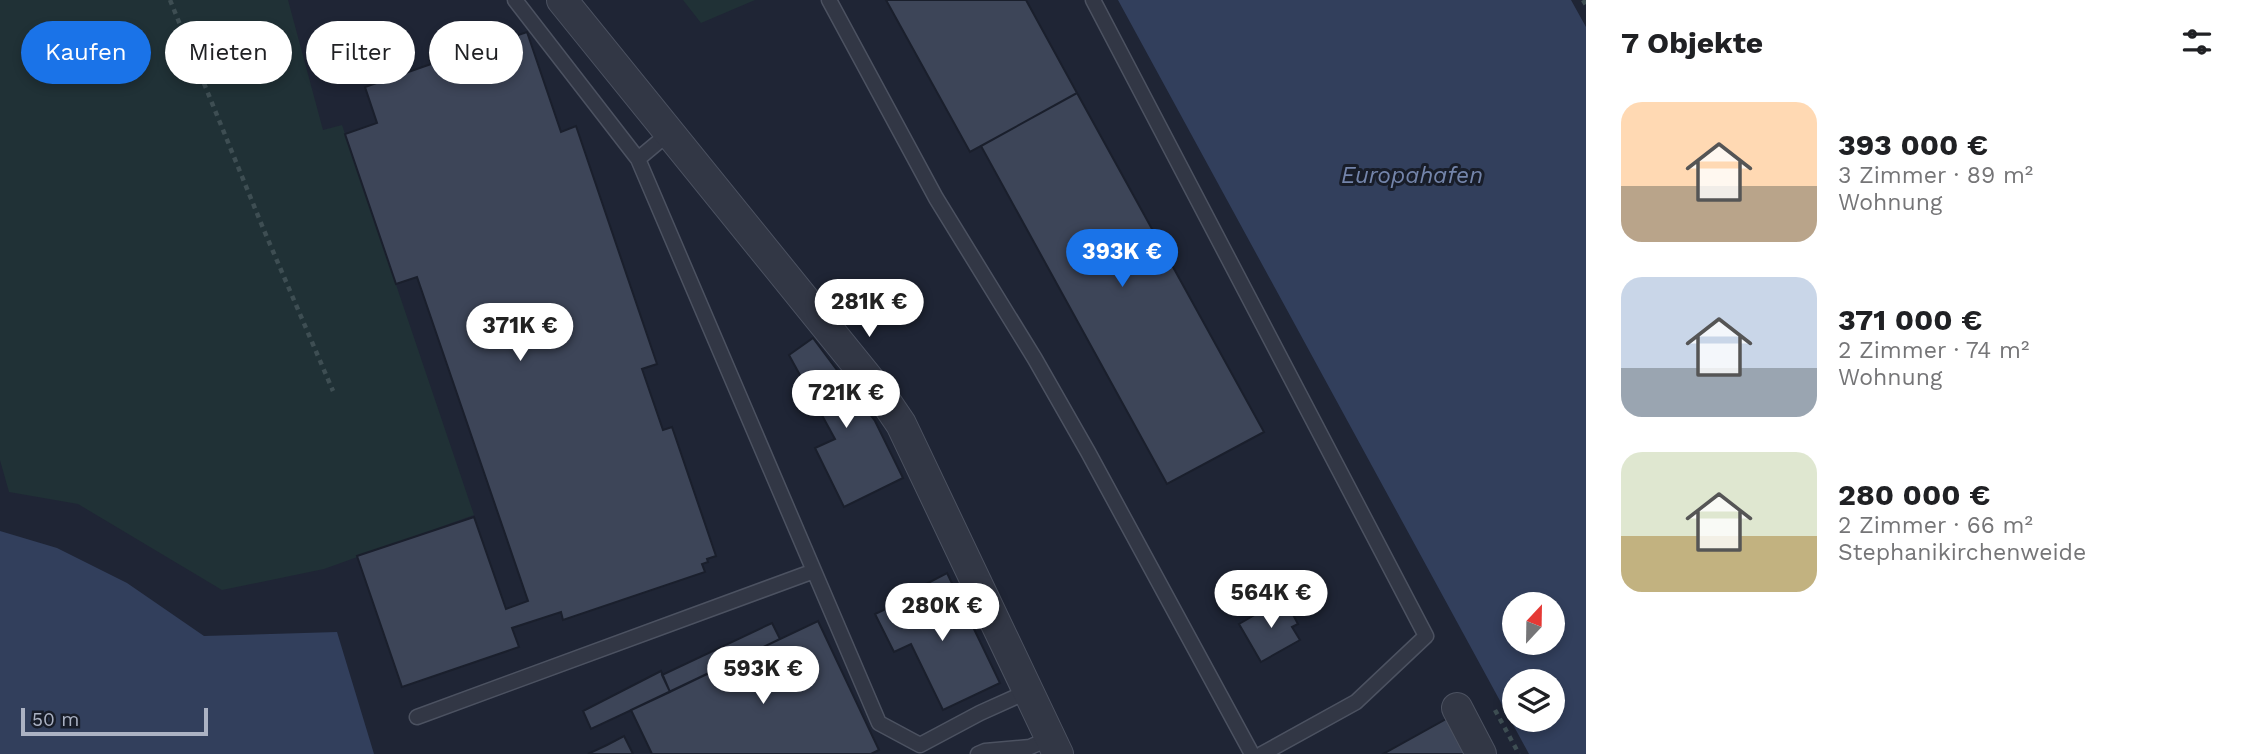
<!DOCTYPE html>
<html lang="de">
<meta charset="utf-8">
<style>
:root{--surface:#fff;--page:#f2f2f2;--text:#202124;--muted:#757577;--accent:#1a73e8}
body{margin:0;font-family:"Work Sans",sans-serif;background:var(--page);color:var(--text);height:100vh;display:flex;flex-direction:column;font-size:26px;white-space:nowrap}
*{box-sizing:border-box;margin:0}
p{font-size:23px;color:var(--muted)}
.icon{flex:none;width:38px;height:38px;fill:none;stroke:currentColor;stroke-width:2;stroke-linecap:round;stroke-linejoin:round}
.map{position:relative;flex:1;overflow:hidden}
.details{display:flex;flex-direction:column;background:var(--surface);width:665px}
.details>*{flex:none}
.hud{position:absolute;left:21px;top:21px;width:665px;height:63px;display:flex;gap:14px}
.needle{width:46px;rotate:22deg}
.controls{position:absolute;left:1502px;top:592px;display:grid;gap:14px}
.controls a{display:grid;place-items:center;width:63px;height:63px;border-radius:50%;background:var(--surface);box-shadow:0 4px 10px #0003;font-size:35px}
.scale{position:absolute;left:21px;bottom:18px;width:187px;box-sizing:border-box;padding-left:7px;border:4px solid #abb2c3;border-top:0;font-size:19px;line-height:24px;white-space:nowrap;color:#abb2c3;-webkit-text-stroke:5px #181d29;paint-order:stroke}
.price{position:absolute;translate:-50% -60px;padding:0 16px;border-radius:24px;background:#fff;color:#222;font-size:23px;line-height:46px;filter:drop-shadow(0 2px 4px #0008)}
.price::after{content:'';position:absolute;left:50%;top:42px;width:21px;height:16px;margin-left:-10px;background:inherit;clip-path:polygon(0 0,100% 0,50% 100%)}
.price.current{background:var(--accent);color:#fff}
ul{padding:0;list-style:none}
li{display:flex;align-items:center;gap:21px;height:175px;padding:0 35px}
li span{display:grid;place-items:center;flex:none;width:196px;height:140px;border-radius:21px;color:#555}
li>.icon{margin-inline-start:auto}
span .icon{width:84px;height:84px;fill:#fffc;stroke-width:1}
li b{font-size:30px}
h2{display:flex;justify-content:space-between;align-items:center;height:84px;padding:0 35px;font-size:30px}
.tag{padding:0 24px;border-radius:32px;background:var(--surface);box-shadow:0 4px 10px #0003;font-size:24px;line-height:63px}
.tag.current{background:var(--accent);color:#fff}
main{display:flex;flex:1;min-height:0}
.map>svg:first-child{display:block}
.green{fill:#203136}
.water{fill:#323f5c;fill-rule:evenodd}
.building{fill:#3d4558;stroke:#1a1f2c;stroke-width:2}
.lines{fill:none;stroke-linecap:round;stroke-linejoin:round}
.lane-casing{stroke:#4c5261;stroke-width:17}
.street-casing{stroke:#4c5261;stroke-width:32}
.path{stroke:#3e4e53;stroke-width:4.5;stroke-dasharray:5 5;stroke-linecap:butt}
.lane{stroke:#323745;stroke-width:14}
.street{stroke:#323745;stroke-width:30}
.labels{text-anchor:middle;dominant-baseline:central;stroke-width:6;stroke-linejoin:round;paint-order:stroke}
.water-label{font-size:23px;font-style:italic;fill:#7485ab;stroke:#181d29}
</style>
<main>
<div class="map">
<svg width="1586" height="754" viewBox="0 0 1586 754">
<rect width="100%" height="100%" fill="#1f2535"/>
<path class="green" d="M0 0H288L323 130 342 125 474 515 324 569 222 590 78 504 9 492 0 460Z
M683 0H755L701 23Z"/>
<path class="water" d="M1118 0H1571L1586 27V754H1529ZM1514 604H1552V642H1514ZM1514 681H1552V719H1514Z
M0 531 57 548 127 583 204 636 337 632 374 754H0Z"/>
<path class="building" d="M886 0H1026L1077 93 970 152Z
M527 32 561 132 576 126 657 364 642 369 663 430 672 427 716 556 707 559 708 562 702 564 705 572 563 620 561 612 512 628 519 647 402 687 357 556 474 517 506 609 528 601 417 277 396 284 345 134 377 123 365 87 431 64 429 57 449 51 451 58Z
M1077 93 1264 432 1167 484 981 146Z
M813 338 875 421 903 478 844 507 815 448 835 439 789 355Z
M947 573 1000 683 943 710 911 644 894 652 875 614 905 600 910 611 933 599 926 584Z
M1284 598 1298 624 1292 627 1300 640 1261 662 1239 624Z
M818 621 879 750 871 754H652L631 710Z
M772 623 780 639 670 692 662 675Z
M661 671 670 692 591 729 583 711Z
M1448 718 1479 754H1383Z
M624 736 633 754H588L607 745Z"/>
<g class="lines">
<defs>
<path id="lane" d="M515 0 638 159 879 723 920 745 980 713 1029 691
M829 0 936 198 1035 359 1088 452 1252 754
M1093 0 1426 636 1356 702 1262 754
M638 159 669 133
M417 717 814 571
M978 754 985 751 1030 747 1050 738"/>
<path id="street" d="M562 0 880 393 901 424 1058 754
M1457 708 1481 754"/>
</defs>
<use href="#lane" class="lane-casing"/>
<use href="#street" class="street-casing"/>
<path class="path" d="M170 0 263 228 333 391
M1583 0 1586 5
M1495 710 1519 754"/>
<use href="#lane" class="lane"/>
<use href="#street" class="street"/>
</g>
<g class="labels">
<g class="water-label">
<text x="1412" y="175">Europahafen</text>
</g>
</g>
</svg>
<div class="controls">
<a><svg class="needle" viewBox="-14 -14 28 28"><path d="M0-13l5 13h-10z" fill="#e53935"/><path d="M0 13l5-13h-10z" fill="#757577"/></svg></a>
<a><svg class="icon" aria-label="layers" viewBox="0 0 24 24"><path d="M12 4l9 5-9 5-9-5zM3 14l9 5 9-5"/></svg></a>
</div>
<div class="scale">50 m</div>
<b class="price current" style="left:1122px;top:289px">393K €</b>
<b class="price" style="left:869px;top:339px">281K €</b>
<b class="price" style="left:520px;top:363px">371K €</b>
<b class="price" style="left:846px;top:430px">721K €</b>
<b class="price" style="left:1271px;top:630px">564K €</b>
<b class="price" style="left:942px;top:643px">280K €</b>
<b class="price" style="left:763px;top:706px">593K €</b>
<div class="hud">
<a class="tag current">Kaufen</a>
<a class="tag">Mieten</a>
<a class="tag">Filter</a>
<a class="tag">Neu</a>
</div>
</div>
<section class="details">
<h2>7 Objekte<svg class="icon" aria-label="filters" viewBox="0 0 24 24"><path d="M4 7h16M4 17h16"/><circle cx="9" cy="7" r="2"/><circle cx="15" cy="17" r="2"/></svg></h2>
<ul>
<li><span style="background:linear-gradient(#ffd9b3 60%,#b9a48a 0)"><svg class="icon" aria-label="home" viewBox="0 0 24 24"><path d="M3 11l9-7 9 7M6 9v11h12V9"/></svg></span><div><b>393 000 €</b><p>3 Zimmer · 89 m²</p><p>Wohnung</p></div></li>
<li><span style="background:linear-gradient(#c9d6e8 65%,#9aa5b1 0)"><svg class="icon" aria-label="home" viewBox="0 0 24 24"><path d="M3 11l9-7 9 7M6 9v11h12V9"/></svg></span><div><b>371 000 €</b><p>2 Zimmer · 74 m²</p><p>Wohnung</p></div></li>
<li><span style="background:linear-gradient(#dfe7d0 60%,#c2b280 0)"><svg class="icon" aria-label="home" viewBox="0 0 24 24"><path d="M3 11l9-7 9 7M6 9v11h12V9"/></svg></span><div><b>280 000 €</b><p>2 Zimmer · 66 m²</p><p>Stephanikirchenweide</p></div></li>
</ul>
</section>
</main>
